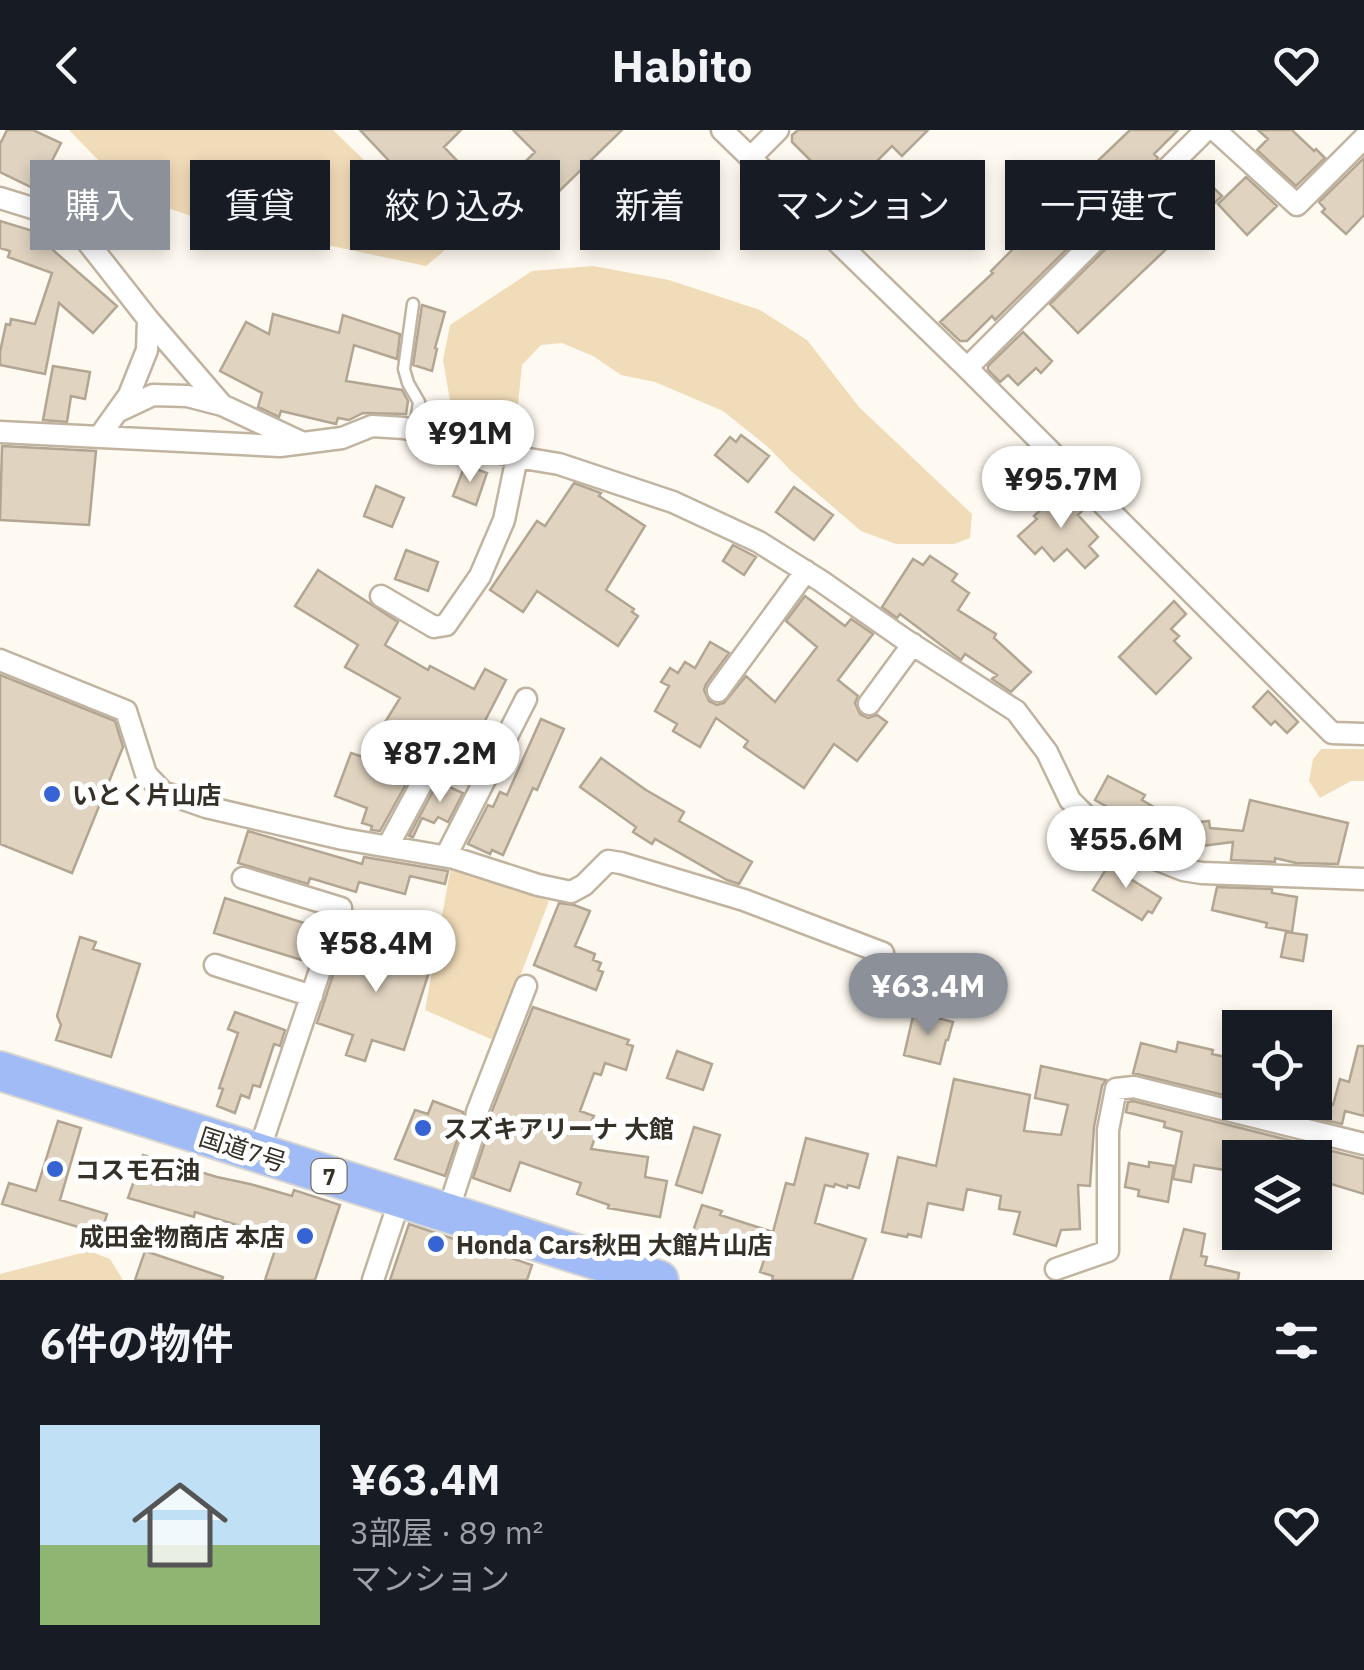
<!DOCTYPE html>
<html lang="ja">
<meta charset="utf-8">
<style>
:root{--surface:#171b24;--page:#20242c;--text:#f1f3f6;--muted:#9ea1a6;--accent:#8c9099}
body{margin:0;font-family:"IBM Plex Sans","Noto Sans JP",sans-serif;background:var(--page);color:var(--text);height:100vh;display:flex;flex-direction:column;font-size:38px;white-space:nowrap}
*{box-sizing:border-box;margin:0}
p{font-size:32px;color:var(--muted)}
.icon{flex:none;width:55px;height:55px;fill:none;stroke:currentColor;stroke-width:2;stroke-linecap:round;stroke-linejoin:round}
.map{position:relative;height:1150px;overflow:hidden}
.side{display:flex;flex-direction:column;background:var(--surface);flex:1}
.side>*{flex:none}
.banner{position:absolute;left:30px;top:30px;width:1305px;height:90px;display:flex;gap:20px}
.tools{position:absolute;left:1222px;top:880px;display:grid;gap:20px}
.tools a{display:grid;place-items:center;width:110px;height:110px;border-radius:0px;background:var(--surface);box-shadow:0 5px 15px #0003;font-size:50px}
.price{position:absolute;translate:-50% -85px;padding:0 22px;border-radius:35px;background:#fff;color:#222;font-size:32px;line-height:65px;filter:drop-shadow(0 2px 5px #0008)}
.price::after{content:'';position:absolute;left:50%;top:60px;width:30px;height:22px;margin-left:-15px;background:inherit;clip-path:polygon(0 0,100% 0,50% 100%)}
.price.on{background:var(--accent);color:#fff}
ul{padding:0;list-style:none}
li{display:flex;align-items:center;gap:30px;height:250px;padding:0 40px}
li span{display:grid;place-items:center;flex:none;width:280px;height:200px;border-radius:0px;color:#555}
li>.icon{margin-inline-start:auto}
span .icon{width:120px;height:120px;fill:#fffc;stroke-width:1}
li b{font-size:42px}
h2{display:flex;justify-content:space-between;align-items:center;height:120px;padding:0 40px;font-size:42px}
.tag{padding:0 35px;border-radius:0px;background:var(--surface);box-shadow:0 5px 15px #0003;font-size:35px;line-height:90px}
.tag.on{background:var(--accent);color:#fff}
header{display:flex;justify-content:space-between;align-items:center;height:130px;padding:0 40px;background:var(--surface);font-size:45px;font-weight:700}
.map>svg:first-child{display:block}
.green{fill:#f1dcb9}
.building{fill:#e0d3c0;stroke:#b2a693;stroke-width:2.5}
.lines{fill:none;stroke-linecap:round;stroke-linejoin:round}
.lane-casing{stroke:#c0b4a0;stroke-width:15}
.street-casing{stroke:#c0b4a0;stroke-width:25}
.highway-casing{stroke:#d7d6d4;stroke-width:42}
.lane{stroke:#fff;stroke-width:10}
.street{stroke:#fff;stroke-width:20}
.highway{stroke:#a0bbf5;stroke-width:38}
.poi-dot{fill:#3764d4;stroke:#fff;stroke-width:4}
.labels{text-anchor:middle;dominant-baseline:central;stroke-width:10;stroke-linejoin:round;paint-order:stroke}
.shield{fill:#fff;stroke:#726e68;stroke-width:2.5}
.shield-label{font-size:22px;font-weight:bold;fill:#353028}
.poi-label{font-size:25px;font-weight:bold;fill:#353028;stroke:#fff;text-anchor:start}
.street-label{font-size:25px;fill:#353028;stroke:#fff}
</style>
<header><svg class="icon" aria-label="back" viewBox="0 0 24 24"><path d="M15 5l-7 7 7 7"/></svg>Habito<svg class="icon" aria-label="heart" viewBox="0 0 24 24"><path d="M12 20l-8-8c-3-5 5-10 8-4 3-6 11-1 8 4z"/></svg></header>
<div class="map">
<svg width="1364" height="1150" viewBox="0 0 1364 1150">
<rect width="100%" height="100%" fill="#fffaf1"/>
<path class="green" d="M69 0H333L439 103 444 121 426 136 322 114 228 107 197 88 153 73 102 34Z
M593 136 669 150 760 180 807 210 859 277 972 384 970 408 954 414H896L861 401 791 341 768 317 723 281 655 252 621 245 593 226 562 213 541 215 522 235 517 284 503 300 478 302 452 282 443 230 450 195 532 141Z
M1321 619H1364V651H1351L1320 668 1309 651 1313 629Z
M451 736 549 771 495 911 425 880Z
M89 1121 110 1129 123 1150H0V1144Z"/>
<path class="building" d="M7 0H33L61 13 37 60 0 42V14Z
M360 0H461L444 17 491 66 535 22 513 0H622L506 113 488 93 477 104 418 43 409 52Z
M798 0H928L902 26 892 16 869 39 882 53 861 73 827 39 823 43 792 12V5Z
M1130 0H1178L1154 24 1158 28 1112 75 1106 69 1067 108 1073 113 995 190 992 186 967 211H960L940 192 993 143 991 141 1084 48 1082 46Z
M1258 0H1292L1314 21 1316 19 1325 28 1296 56 1257 20 1268 9Z
M1364 28V85L1346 104 1322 82 1325 79 1319 72Z
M1190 35 1222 66 1078 203 1050 174 1133 92 1143 101 1172 73 1162 63Z
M1246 47 1277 76 1247 105 1218 74Z
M96 61 144 89 133 107 85 78Z
M0 91 30 100 117 176 93 203 59 173 45 244 0 235V222L6 194 10 195 11 189 35 194 52 143 8 127 10 121 0 118Z
M422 175 445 182 435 218 437 219 432 241 413 235Z
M273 184 339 203 343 185 400 204 397 229 354 215 346 251 402 260 408 271 406 284 363 283 349 290 338 288 336 294 281 281 279 287 258 277 262 263 220 241 246 192 269 204Z
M1023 202 1052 231 1041 243 1036 238 1018 255 1008 245 1000 252 988 240V236Z
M53 236 90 242 85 269 71 266 67 292 43 290Z
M741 305 769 326 748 352 715 325 730 307 736 312Z
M2 316 96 321 89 395 0 390Z
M465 335 487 343 476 375 453 366Z
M574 353 601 363 599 366 645 396 606 460 634 479 632 482 638 486 618 516 537 461 523 482 490 460 537 391 545 396Z
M376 356 404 368 392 397 364 386Z
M794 357 833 385 814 410 776 382Z
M1063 359 1082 381 1078 385 1098 407 1089 416 1098 426 1085 438 1067 419 1054 431 1042 417 1035 424 1018 406 1037 389 1034 386Z
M733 415 756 427 744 445 723 431Z
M406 420 438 432 428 461 395 449Z
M930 426 957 444 952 451 969 463 958 480 996 504 994 508 1031 542 1011 562 992 549 997 545 965 524 961 530 900 484 897 488 882 477 913 429 923 435Z
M318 440 398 492 385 515 428 540 430 536 474 559 485 539 506 550 476 608 444 592 439 601 431 607 420 628 379 602 400 568 345 537 358 515 295 476Z
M805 466 845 496 851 489 873 504 838 550 858 566 855 573 860 584 868 588 877 585 887 592 857 631 834 614 804 658 744 617 748 611 716 588 700 617 673 601 677 594 655 581 669 556 661 552 670 538 678 543 685 532 695 538 710 512 729 523 706 554 704 560 709 571 717 575 724 573 746 546 775 572 817 517 786 491Z
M1174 471 1186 484 1171 499 1179 506 1174 511 1191 528 1156 564 1119 527Z
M0 545 115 591 123 617 72 743 0 714Z
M1268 561 1298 592 1287 603 1275 591 1271 595 1253 577Z
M541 589 564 599 537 660 533 658 503 725 492 720 490 724 468 714 488 675 493 677 500 662 507 665Z
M351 623 412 643 380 701 371 700 372 696 362 693 367 678 335 666Z
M601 628 646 660 684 682 679 691 752 732 739 754 727 750 655 709 652 714 633 702 636 697 580 657Z
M1108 646 1145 665 1142 670 1183 694 1209 691 1210 698 1243 701 1250 670 1348 693 1338 734 1296 733 1275 728V732L1231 730 1233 712 1194 717 1195 721 1177 723 1133 699 1135 696 1124 690 1125 687 1095 670Z
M438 652 463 663 448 692 438 687 434 693 422 688 413 707 409 706Z
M248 701 362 734 364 727 448 741 445 754 410 746 405 764 359 752 356 762 310 748 308 754 238 733Z
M1114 731 1136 736 1129 748 1161 768 1152 783 1148 781 1142 790 1093 760 1108 736 1111 737Z
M1217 757 1272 759V763L1297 767 1292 802 1266 797 1267 793 1212 780Z
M225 768 320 798 308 832 214 803Z
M559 773 574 775 590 781 575 816 595 824 593 830 601 833 598 840 603 842 596 860 534 835Z
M1286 802 1307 805 1303 831 1281 827Z
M412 805 434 809 428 839H430L404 920 372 910 365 931 346 925 353 905 317 893 344 812 407 832Z
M80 807 96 812 93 819 140 834 111 927 56 910 61 895 57 886Z
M895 829 936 842 923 881 872 865 881 836 891 834Z
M533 877 629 910 627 914 633 916 626 940 605 933 601 945 594 943 580 981 594 986 591 992 599 996 591 1019 648 1027 645 1047 667 1051 660 1087 608 1078 609 1075 577 1064 581 1053 520 1032 510 1061 473 1048 486 1009 490 986Z
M235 882 285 900 280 916 274 914 260 957 253 955 249 968 241 965 235 983 217 976 223 959 219 958 238 903 228 899Z
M914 882 953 892 948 910H946L940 934 904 925Z
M1178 912 1213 920 1212 924 1240 930V969L1133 943 1141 913 1176 922Z
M1358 916H1364V986L1345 981 1342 994 1315 988 1320 971 1333 975 1340 949 1349 952Z
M677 921 712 934 703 960 667 948Z
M1041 936 1106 950 1102 956 1094 997 1090 1056 1078 1055 1080 1099 1061 1100 1056 1116 1014 1104 1020 1082 999 1079 1001 1066 967 1059 963 1080 928 1073 921 1107 908 1104 907 1107 882 1102 898 1027 936 1036 954 949 1030 965 1024 1001 1061 1005 1068 975 1035 968Z
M433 971 463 982 460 1002 445 1046 395 1029 415 980 428 984Z
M1133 971 1364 1029V1064L1315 1049V1028H1240L1237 1042 1194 1035 1191 1052 1173 1049 1182 1002 1164 997 1165 992 1126 982 1128 972Z
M58 991 81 998 60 1070 107 1084 101 1104 2 1074 9 1053 36 1061Z
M694 997 720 1005 702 1063 676 1055Z
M806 1008 868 1024 859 1058 848 1055 847 1058 835 1054 834 1057 825 1055 815 1093 866 1109 852 1150H772L773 1146 760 1142 764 1130 691 1107 702 1075 722 1081 720 1085 773 1102 786 1053 794 1055Z
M143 1025 217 1047 250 1054 292 1066 294 1060 340 1075 315 1150H265L279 1108 195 1082 194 1087 128 1068Z
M1149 1032 1174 1036 1168 1072 1138 1066 1139 1060 1125 1057 1129 1033 1149 1037Z
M409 1094 532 1135 527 1150H390Z
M1184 1099 1205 1104 1201 1126 1207 1127 1205 1135 1239 1143 1238 1150H1170Z
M145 1121 223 1147 222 1150H135Z"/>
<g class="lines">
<defs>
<path id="lane" d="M413 174 404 239 408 253 419 272 415 300"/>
<path id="street" d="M722 0 967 238 1332 603 1364 604
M1215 0 1297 75 1364 8
M750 28 778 0
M0 68 55 85 82 105 148 189 147 220 129 265 99 307
M148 189 222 275 303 313
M967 238 1206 0
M119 281 153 265 187 266 222 275
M0 302 280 316 342 308 372 296 404 298 517 327 559 334 673 372 759 412 821 451 904 509 1016 581 1047 622 1070 670 1091 691 1158 730 1183 740 1202 743 1364 749
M381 466 434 497 446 495 480 446 504 390 517 327
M0 530 126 581 146 644 163 662 206 677 343 709 454 728 538 755 571 762 584 755 608 731 621 733 744 770 883 823
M718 561 806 441
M869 574 913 514
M388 716 443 614 491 638
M446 726 526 569
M243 748 341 778 258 1024
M215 835 312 866
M447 1084 473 1005 477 982 526 856
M1056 1139 1108 1121V1000L1116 959 1134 957 1364 1014
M373 1150 400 1069"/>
<path id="highway" d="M0 941 659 1150"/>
</defs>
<use href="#lane" class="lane-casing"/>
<use href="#street" class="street-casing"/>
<use href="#highway" class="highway-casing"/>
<use href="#lane" class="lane"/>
<use href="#street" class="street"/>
<use href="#highway" class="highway"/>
</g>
<g class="poi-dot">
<circle cx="52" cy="664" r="10"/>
<circle cx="423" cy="998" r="10"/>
<circle cx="55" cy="1039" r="10"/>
<circle cx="305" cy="1106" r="10"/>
<circle cx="436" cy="1114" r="10"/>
</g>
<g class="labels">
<rect class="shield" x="311.5" y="1029" width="35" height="34" rx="8"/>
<g class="shield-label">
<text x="329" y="1046">7</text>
</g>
<g class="poi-label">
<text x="72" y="664">いとく片山店</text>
<text x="443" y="998">スズキアリーナ 大館</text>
<text x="75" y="1039">コスモ石油</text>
<text x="285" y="1106" text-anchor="end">成田金物商店 本店</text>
<text x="456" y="1114">Honda Cars秋田 大館片山店</text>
</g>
<g class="street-label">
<text transform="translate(243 1019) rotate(18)">国道7号</text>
</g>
</g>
</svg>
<div class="tools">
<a><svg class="icon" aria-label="locate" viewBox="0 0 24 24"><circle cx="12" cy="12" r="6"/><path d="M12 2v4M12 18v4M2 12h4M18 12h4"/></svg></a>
<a><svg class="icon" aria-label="layers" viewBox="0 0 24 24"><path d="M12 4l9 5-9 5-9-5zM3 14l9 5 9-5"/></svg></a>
</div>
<b class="price" style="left:470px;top:355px">¥91M</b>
<b class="price" style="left:1061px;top:401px">¥95.7M</b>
<b class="price" style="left:440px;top:675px">¥87.2M</b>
<b class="price" style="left:1126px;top:761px">¥55.6M</b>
<b class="price" style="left:376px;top:865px">¥58.4M</b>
<b class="price on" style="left:928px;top:908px">¥63.4M</b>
<div class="banner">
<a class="tag on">購入</a>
<a class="tag">賃貸</a>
<a class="tag">絞り込み</a>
<a class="tag">新着</a>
<a class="tag">マンション</a>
<a class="tag">一戸建て</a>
</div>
</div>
<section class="side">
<h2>6件の物件<svg class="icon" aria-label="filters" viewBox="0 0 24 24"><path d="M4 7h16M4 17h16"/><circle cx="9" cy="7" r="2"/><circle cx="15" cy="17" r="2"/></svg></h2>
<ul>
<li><span style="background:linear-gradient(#bfe0f5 60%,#8fb573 0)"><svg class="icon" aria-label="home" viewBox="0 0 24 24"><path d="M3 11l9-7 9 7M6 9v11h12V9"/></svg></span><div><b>¥63.4M</b><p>3部屋 · 89 m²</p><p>マンション</p></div><svg class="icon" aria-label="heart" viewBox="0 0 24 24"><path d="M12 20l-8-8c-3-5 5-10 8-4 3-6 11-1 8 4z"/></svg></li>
</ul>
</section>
